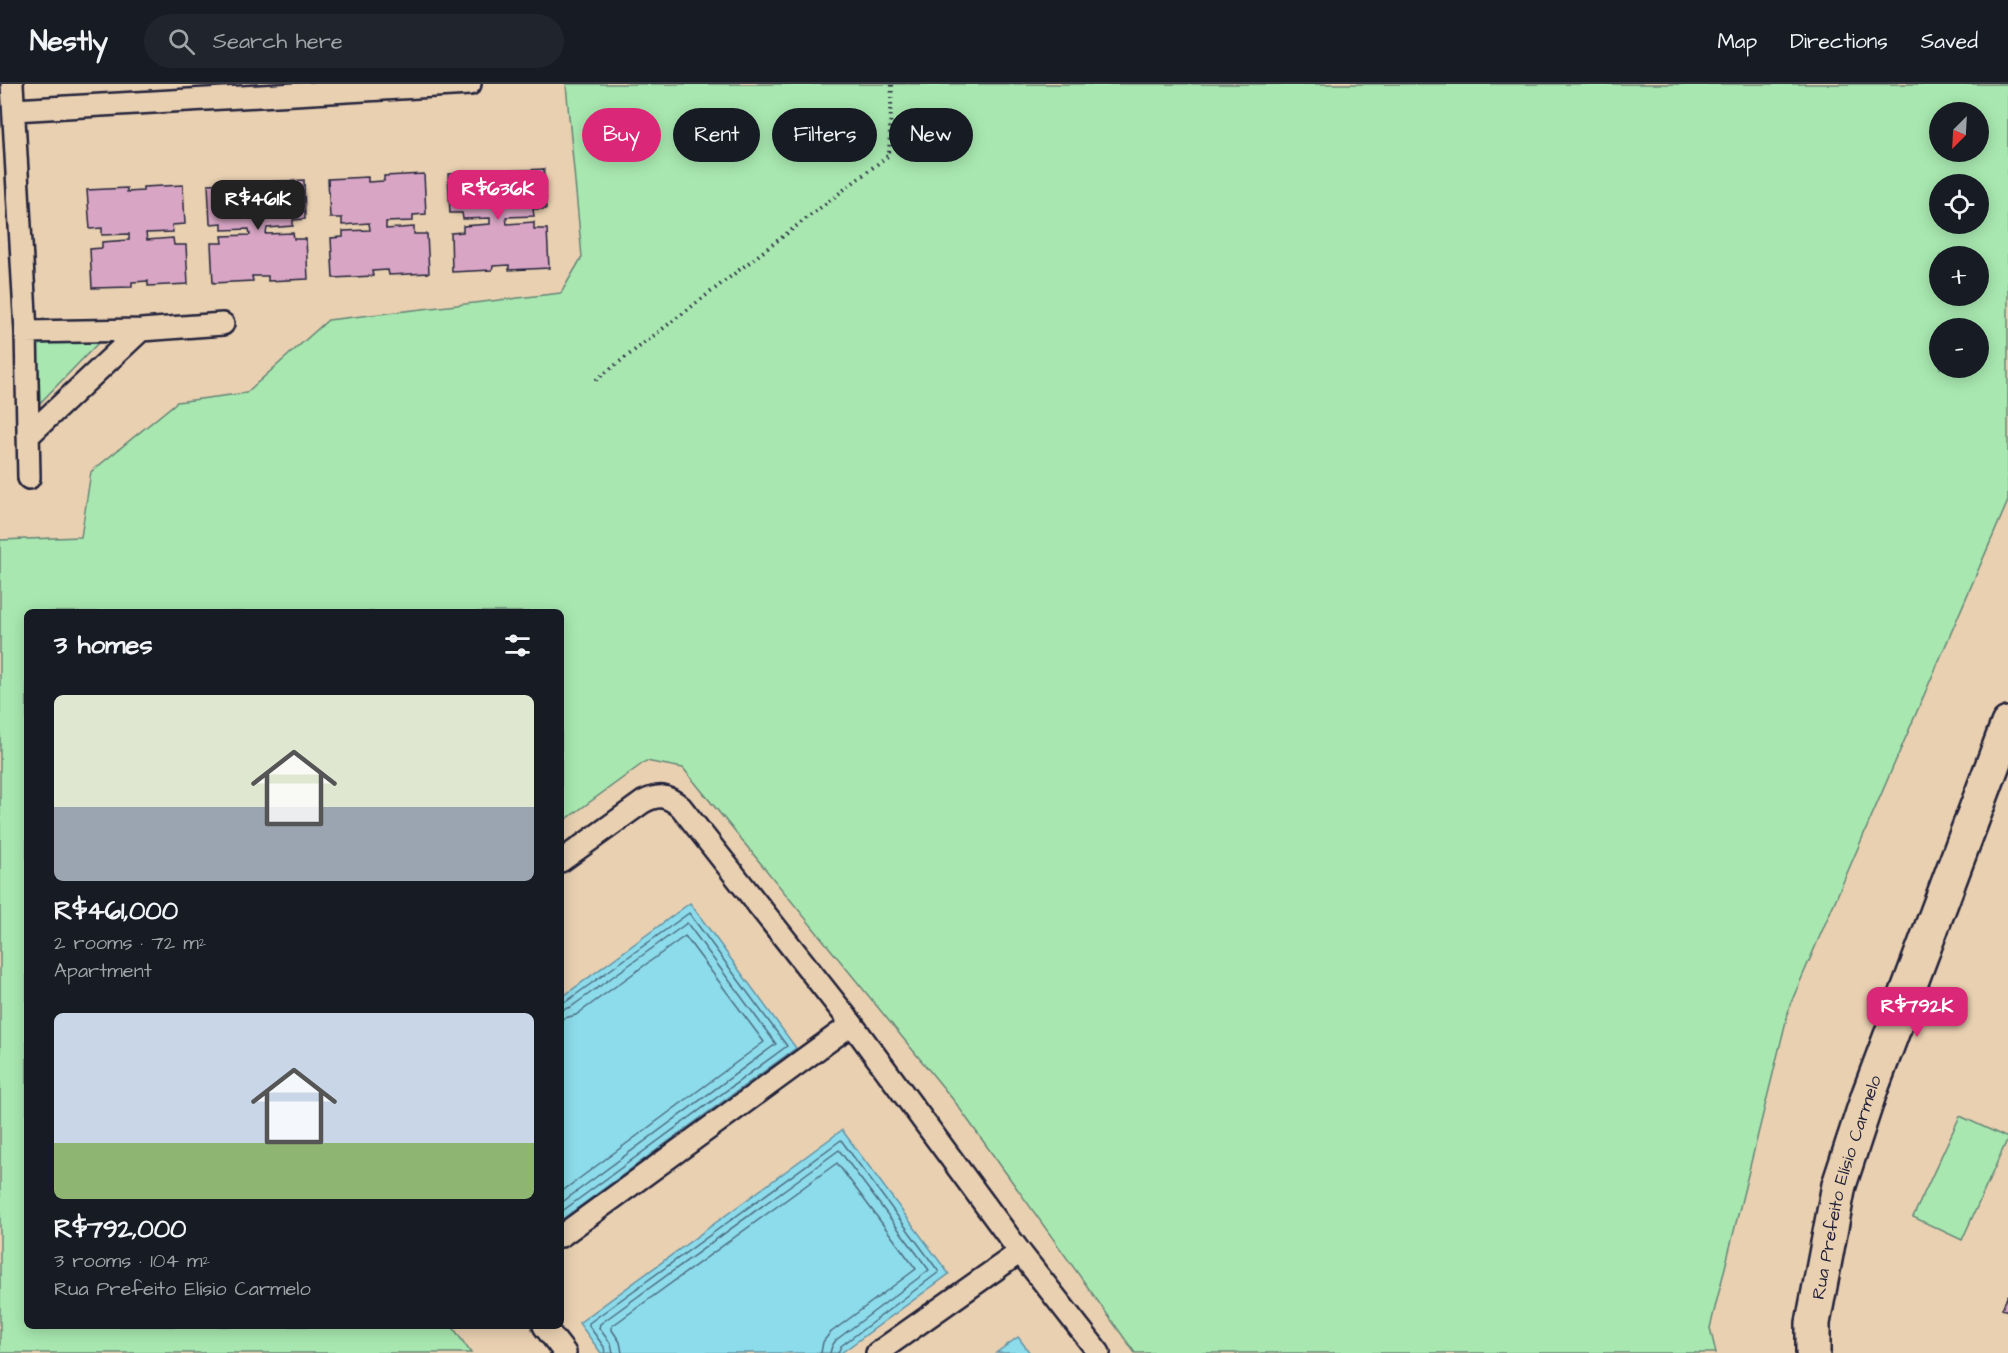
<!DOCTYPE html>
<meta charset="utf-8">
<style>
:root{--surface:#171b24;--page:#20242c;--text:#f1f3f6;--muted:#9ea1a6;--line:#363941;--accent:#db2777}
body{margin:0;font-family:"Architects Daughter",sans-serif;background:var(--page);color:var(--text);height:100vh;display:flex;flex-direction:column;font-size:22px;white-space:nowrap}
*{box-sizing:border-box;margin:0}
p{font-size:20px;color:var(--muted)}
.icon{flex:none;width:33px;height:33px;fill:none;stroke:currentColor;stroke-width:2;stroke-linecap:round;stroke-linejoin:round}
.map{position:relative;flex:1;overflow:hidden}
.drawer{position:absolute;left:24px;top:525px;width:540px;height:720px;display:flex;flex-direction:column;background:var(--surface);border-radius:9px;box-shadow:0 3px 15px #0003}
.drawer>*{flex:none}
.guide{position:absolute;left:582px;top:24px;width:570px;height:54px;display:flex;gap:12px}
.needle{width:39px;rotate:204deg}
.buttons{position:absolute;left:1929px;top:18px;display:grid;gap:12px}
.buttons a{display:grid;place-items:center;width:60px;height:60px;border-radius:50%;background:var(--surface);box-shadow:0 3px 15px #0003;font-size:30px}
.price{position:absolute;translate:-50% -51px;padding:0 14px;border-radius:12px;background:var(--accent);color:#fff;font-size:20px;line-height:39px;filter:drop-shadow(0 2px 3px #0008)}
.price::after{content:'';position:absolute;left:50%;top:36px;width:18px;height:14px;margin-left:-9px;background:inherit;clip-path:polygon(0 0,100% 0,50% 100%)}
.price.on{background:#222;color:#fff}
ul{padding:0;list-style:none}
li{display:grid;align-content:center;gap:12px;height:318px;padding:0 30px}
li span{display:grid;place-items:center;height:186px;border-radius:9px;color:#555}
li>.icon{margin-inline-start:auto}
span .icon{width:108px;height:108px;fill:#fffc;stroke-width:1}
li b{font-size:26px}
h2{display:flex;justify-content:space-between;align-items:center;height:72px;padding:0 30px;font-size:26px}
.pill{padding:0 21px;border-radius:27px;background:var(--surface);box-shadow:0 3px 15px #0003;font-size:21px;line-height:54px}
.pill.on{background:var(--accent);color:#fff}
header{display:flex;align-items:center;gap:36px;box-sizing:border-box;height:84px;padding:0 30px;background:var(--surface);border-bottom:2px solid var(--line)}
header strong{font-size:28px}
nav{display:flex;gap:33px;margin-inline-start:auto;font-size:21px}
.search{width:420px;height:54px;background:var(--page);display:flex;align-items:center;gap:15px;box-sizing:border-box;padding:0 21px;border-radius:33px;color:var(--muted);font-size:22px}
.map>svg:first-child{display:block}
.green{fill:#a8e8b0;stroke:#658576;stroke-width:1.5;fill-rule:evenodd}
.water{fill:#8ddceb;stroke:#6292a5;stroke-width:1.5}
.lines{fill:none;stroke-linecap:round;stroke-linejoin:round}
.shore{stroke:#4d6c81;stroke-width:1.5}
.building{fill:#d8a6c4;stroke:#22223b;stroke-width:1.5}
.service-casing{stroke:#22223b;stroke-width:26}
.minor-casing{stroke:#22223b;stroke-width:38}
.path{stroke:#22223b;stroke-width:4;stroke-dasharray:1.5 4.5;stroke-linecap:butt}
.service{stroke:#e9d0b1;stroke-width:21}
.minor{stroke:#e9d0b1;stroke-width:33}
.labels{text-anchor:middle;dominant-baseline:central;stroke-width:4.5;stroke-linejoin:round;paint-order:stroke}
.street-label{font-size:18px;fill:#22223b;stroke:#e9d0b1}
</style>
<header>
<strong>Nestly</strong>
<div class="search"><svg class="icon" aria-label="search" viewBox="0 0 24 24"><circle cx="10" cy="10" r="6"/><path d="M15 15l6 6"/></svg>Search here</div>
<nav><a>Map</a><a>Directions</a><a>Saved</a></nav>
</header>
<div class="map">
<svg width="2008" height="1269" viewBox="0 0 2008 1269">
<rect width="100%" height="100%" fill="#e9d0b1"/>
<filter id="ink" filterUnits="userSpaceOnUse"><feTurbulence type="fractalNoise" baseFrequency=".0167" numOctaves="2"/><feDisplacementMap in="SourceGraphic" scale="12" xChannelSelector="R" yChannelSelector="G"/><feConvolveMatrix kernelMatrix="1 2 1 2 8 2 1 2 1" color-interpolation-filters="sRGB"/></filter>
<g filter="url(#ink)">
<path class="green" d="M566 0H2008V417L1790 921 1710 1244 1716 1269H1135L955 1018 683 684 646 677 561 739V528H27V1242H452L471 1269H0V456L81 453 91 388 177 318 246 309 328 236 561 209 582 173ZM1940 28H1978V68H1940ZM1940 100H1978V140H1940ZM1978 172V212H1940V172ZM1940 244H1978V284H1940Z
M101 256 39 320 35 257Z
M1960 1032 2008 1054 1962 1156 1913 1133Z"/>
<path class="water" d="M690 819 796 964 561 1136V914Z
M842 1046 949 1190 841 1269H601L579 1239Z
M1018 1253 1030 1269H996Z"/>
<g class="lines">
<path class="shore" d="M561 918 567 917 689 829 787 962 561 1128
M561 926 571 923 687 839 776 960 561 1119
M561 935 576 931 685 852 764 958 561 1108
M605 1269 604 1263 589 1242V1239L841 1056 939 1188 841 1262 838 1269
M613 1269 611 1260 599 1244 600 1240 839 1066 929 1186 836 1256 832 1262 830 1269
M622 1269 620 1258 612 1246V1242L837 1079 916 1185 830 1249 823 1258 821 1269"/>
</g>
<path class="building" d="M544 85 546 125H533L534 132 506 133 507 140 534 138V145H547L549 184 509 186V181L493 182 492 186 452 188 451 149 463 148V142L490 140V134L463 135 462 129H450L448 90 488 88V93L504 92V87Z
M424 90 426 130 413 131V137L386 138V145L414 143V150H427L429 189 389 191 388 186 372 187 373 192 333 194 331 154 343 153V147L370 146 369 139 342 141V134H330L328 95 368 93V98L384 97V92Z
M304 96 305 135 293 136V142L267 144 266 150 293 149 294 155H306L308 195 268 197V192H252L253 197 213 199 211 159H223L222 152 250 151 249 145 222 146V139L210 140 208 100 248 98V103L264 102V98Z
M183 101 185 140 172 141 173 148 146 149 147 156 173 154 174 161H186L188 200 148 202V197L132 198V203L92 204 90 165 102 164V158L129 156V150L102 151V144L90 145 87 106 127 104V108L143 107V103Z
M2008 1211V1227L2002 1225Z"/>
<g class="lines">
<defs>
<path id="service" d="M12 0 26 248 29 394
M14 26 470 0
M26 248 141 246 223 240
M28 352 141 246
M561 777 643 718C659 710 667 711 681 723L852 940 1020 1168 1099 1269
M561 1152 852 940
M544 1242 565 1269
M877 1269 1020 1168"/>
<g id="minor">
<path id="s1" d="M1813 1269V1239L1839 1101 1869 1010 2008 640"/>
</g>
</defs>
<use href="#service" class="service-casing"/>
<use href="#minor" class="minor-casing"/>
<path class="path" d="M596 296 889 71 892 0"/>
<use href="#service" class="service"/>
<use href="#minor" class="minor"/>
</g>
</g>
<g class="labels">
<g class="street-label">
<text stroke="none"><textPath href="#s1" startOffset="170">Rua Prefeito Elísio Carmelo</textPath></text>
</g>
</g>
</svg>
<div class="buttons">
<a><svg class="needle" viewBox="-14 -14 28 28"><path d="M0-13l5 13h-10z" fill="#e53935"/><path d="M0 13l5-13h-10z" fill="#9ea1a6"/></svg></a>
<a><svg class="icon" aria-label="locate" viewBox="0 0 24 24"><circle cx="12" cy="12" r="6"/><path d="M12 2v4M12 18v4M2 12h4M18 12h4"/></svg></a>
<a>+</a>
<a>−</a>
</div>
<b class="price" style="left:498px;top:137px">R$636K</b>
<b class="price on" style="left:258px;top:147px">R$461K</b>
<b class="price" style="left:1917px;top:954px">R$792K</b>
<div class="guide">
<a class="pill on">Buy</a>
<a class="pill">Rent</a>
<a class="pill">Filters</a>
<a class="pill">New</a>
</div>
<section class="drawer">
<h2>3 homes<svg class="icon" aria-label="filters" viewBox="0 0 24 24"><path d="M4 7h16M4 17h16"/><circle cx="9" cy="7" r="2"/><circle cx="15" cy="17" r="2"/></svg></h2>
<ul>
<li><span style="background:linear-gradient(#dfe7d0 60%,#9aa5b1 0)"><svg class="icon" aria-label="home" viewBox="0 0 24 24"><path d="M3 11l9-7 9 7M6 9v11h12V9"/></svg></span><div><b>R$461,000</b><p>2 rooms · 72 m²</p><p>Apartment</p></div></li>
<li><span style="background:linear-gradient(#c9d6e8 70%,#8fb573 0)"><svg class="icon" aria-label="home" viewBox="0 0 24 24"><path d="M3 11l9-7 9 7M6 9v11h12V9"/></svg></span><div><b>R$792,000</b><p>3 rooms · 104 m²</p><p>Rua Prefeito Elísio Carmelo</p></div></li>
</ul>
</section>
</div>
